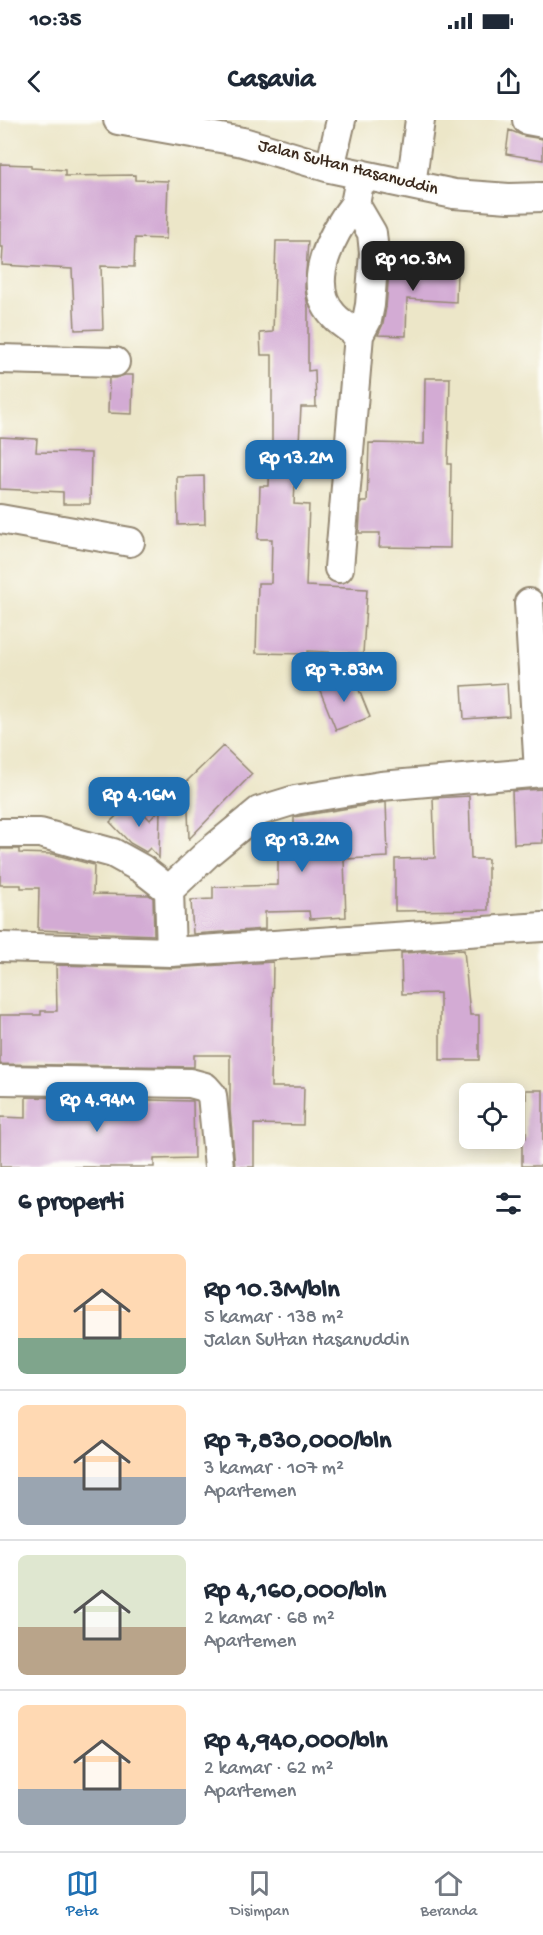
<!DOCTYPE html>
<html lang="id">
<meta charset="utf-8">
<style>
:root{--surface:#fff;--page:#f6f6f7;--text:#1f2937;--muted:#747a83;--line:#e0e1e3;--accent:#1f6fb2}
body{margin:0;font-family:"Gochi Hand",sans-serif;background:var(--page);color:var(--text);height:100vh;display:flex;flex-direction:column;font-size:22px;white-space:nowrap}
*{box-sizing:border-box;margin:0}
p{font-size:20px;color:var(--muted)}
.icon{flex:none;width:33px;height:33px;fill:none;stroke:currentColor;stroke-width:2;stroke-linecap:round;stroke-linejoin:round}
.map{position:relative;height:1047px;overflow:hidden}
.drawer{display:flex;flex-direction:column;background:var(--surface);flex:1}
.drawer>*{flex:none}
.fabs{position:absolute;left:459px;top:963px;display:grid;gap:12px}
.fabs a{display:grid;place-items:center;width:66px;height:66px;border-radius:9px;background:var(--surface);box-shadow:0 3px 15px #0003;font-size:30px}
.price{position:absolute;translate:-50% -51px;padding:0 14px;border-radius:12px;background:var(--accent);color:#fff;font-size:20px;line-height:39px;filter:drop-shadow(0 2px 3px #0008)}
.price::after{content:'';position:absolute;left:50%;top:36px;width:18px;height:14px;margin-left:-9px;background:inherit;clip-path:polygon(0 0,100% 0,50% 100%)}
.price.active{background:#222;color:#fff}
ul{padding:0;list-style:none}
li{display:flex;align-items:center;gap:18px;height:150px;padding:0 18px}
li+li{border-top:2px solid var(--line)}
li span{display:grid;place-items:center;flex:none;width:168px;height:120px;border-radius:9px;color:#555}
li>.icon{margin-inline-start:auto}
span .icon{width:72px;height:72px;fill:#fffc;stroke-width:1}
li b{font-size:26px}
h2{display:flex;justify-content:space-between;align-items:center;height:72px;padding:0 18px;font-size:26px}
.status{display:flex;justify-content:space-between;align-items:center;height:42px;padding:0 30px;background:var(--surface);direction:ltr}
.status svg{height:16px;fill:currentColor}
header{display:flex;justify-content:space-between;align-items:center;height:78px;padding:0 18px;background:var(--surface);font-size:27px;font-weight:700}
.dock{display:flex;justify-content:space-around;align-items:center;height:84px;border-top:2px solid var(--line);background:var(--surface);font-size:16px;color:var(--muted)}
.dock a{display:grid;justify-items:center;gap:3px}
.dock .active{color:var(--accent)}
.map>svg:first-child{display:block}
.building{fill:#d3abd4}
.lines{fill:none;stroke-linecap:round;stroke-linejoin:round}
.minor-casing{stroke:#948873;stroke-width:32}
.minor{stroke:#fff;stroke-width:28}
.labels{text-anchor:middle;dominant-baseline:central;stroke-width:4.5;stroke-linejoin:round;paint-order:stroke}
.street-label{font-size:18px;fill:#3b2a1e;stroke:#fdfcf7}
</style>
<div class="status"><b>10:35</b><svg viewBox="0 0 49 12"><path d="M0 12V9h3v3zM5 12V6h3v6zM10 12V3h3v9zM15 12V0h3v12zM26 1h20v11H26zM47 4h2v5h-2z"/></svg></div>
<header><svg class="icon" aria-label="back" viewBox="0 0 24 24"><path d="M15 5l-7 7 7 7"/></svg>Casavia<svg class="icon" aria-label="share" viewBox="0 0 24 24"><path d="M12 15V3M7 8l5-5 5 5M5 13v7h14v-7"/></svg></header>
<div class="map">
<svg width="543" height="1047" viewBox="0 0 543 1047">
<rect width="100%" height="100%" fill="#fdfcf7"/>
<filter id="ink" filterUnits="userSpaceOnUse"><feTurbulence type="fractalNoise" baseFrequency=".0167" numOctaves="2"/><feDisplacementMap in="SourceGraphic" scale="12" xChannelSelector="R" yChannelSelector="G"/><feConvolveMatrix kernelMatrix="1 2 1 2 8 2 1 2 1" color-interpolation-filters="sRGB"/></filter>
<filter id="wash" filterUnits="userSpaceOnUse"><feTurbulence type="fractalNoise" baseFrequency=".008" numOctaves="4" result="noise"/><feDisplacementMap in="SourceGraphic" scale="24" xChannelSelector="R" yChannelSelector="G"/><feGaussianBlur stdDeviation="1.35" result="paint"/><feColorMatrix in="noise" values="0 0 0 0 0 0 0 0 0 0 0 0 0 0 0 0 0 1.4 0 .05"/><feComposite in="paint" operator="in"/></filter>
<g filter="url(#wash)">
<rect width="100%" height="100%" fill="#ece6c8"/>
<g id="blocks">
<path class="building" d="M509 10 524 16 543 19V40L506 34Z
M0 44 31 45V48L65 50V56L135 55V60L168 61 166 119 135 118 134 147 101 146 103 209 75 210 72 149 2 145 3 127H0Z
M276 121H308L305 168 308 188V251L315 250 316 287H301L299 323H297L294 384 309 385 306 466 367 469 363 534 308 531 307 534 256 533 258 463H271L272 419H258L260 366H269L270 329 272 330V235H261L260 213 273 212Z
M390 140 421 141V151L457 153 456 182 407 179 406 216 378 215 383 204 386 188Z
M125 255H133L132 294 108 293 109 258H115Z
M425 258H450L448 344H451L450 428 379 427 380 413H359L361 382H367L369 323 424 324Z
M0 317 37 319 36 332 91 333 90 384H63V372L0 369Z
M204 356 205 404 178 405 177 357Z
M353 555 370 597 336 610 319 568Z
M507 563 509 596 464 599 462 566Z
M223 626 252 654 189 719 187 661Z
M542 669 543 723 514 724 512 671Z
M469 676 471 739H488V790L395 791V739L435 738 433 678Z
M132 681 150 700 160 689 159 738 150 728 146 732 130 723 110 702Z
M386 682 388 737 344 739 346 797 310 799 309 791 265 792V809L193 814 191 780 213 779V767L278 765V735H294V697Z
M0 729H19V733L53 734 94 745 93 774 149 775 153 778 154 815 38 810 39 768H21V765H0Z
M464 830 470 895H479V940H440V873L402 874 401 833Z
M273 842 271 967H304L303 1005 254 1004V1047H235L230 990V935H194V947L0 944V895H41V891H57L56 845 172 848Z
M526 970H543V1046H522V1018H526Z
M26 977 193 981 194 1038 154 1039V1047H0V997L26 998Z"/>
</g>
</g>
<g filter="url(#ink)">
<use href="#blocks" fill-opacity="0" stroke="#948873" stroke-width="1.5"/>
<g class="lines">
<defs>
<path id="minor" d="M118 0 243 22 330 48 454 74 509 78 543 77
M527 0 543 3
M330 48 341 0
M411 65 420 0
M355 84C333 112 304 162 333 195 340 203 350 209 359 215
M0 239 115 242
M0 399 130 422
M339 448 359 215 367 200 370 185 374 133 372 113 355 84 361 54
M529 483 539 652
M0 713H40L113 733 142 749 169 770 208 733 259 691 295 680 381 666 543 652
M169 770 171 832
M0 827 171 832 543 807
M0 960 190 963 205 967 212 975 219 1047"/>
</defs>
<use href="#minor" class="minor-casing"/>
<use href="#minor" class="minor"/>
</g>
</g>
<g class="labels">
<g class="street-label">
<text transform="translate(348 48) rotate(14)">Jalan Sultan Hasanuddin</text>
</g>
</g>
</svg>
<div class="fabs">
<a><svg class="icon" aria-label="locate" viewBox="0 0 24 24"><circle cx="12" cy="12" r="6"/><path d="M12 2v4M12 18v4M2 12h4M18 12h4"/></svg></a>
</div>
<b class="price active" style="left:413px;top:172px">Rp 10.3M</b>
<b class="price" style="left:296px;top:371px">Rp 13.2M</b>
<b class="price" style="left:344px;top:583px">Rp 7.83M</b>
<b class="price" style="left:139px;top:708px">Rp 4.16M</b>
<b class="price" style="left:302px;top:753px">Rp 13.2M</b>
<b class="price" style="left:97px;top:1013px">Rp 4.94M</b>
</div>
<section class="drawer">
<h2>6 properti<svg class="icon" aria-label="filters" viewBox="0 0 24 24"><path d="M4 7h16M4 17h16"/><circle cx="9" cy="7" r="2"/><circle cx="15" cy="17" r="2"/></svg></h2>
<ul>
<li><span style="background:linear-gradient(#ffd9b3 70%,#7fa58c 0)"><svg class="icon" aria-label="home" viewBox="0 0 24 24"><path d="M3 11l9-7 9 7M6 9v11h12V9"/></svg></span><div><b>Rp 10.3M/bln</b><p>5 kamar · 138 m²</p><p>Jalan Sultan Hasanuddin</p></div></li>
<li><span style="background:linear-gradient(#ffd9b3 60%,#9aa5b1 0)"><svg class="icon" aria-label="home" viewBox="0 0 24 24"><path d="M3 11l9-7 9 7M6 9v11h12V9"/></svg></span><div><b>Rp 7,830,000/bln</b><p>3 kamar · 107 m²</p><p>Apartemen</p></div></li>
<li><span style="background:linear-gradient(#dfe7d0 60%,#b9a48a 0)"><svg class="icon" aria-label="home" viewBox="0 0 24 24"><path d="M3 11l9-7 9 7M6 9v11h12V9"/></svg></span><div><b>Rp 4,160,000/bln</b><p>2 kamar · 68 m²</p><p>Apartemen</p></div></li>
<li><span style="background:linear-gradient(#ffd9b3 70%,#9aa5b1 0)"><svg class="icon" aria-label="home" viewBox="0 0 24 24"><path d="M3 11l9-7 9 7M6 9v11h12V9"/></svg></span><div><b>Rp 4,940,000/bln</b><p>2 kamar · 62 m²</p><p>Apartemen</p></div></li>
</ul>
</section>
<nav class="dock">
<a class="active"><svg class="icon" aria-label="map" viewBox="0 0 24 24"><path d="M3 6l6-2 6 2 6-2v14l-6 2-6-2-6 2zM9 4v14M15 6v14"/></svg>Peta</a>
<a><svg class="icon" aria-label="saved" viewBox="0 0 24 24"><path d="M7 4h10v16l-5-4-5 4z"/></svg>Disimpan</a>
<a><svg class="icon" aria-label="home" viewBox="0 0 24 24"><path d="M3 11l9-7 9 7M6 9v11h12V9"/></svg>Beranda</a>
</nav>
